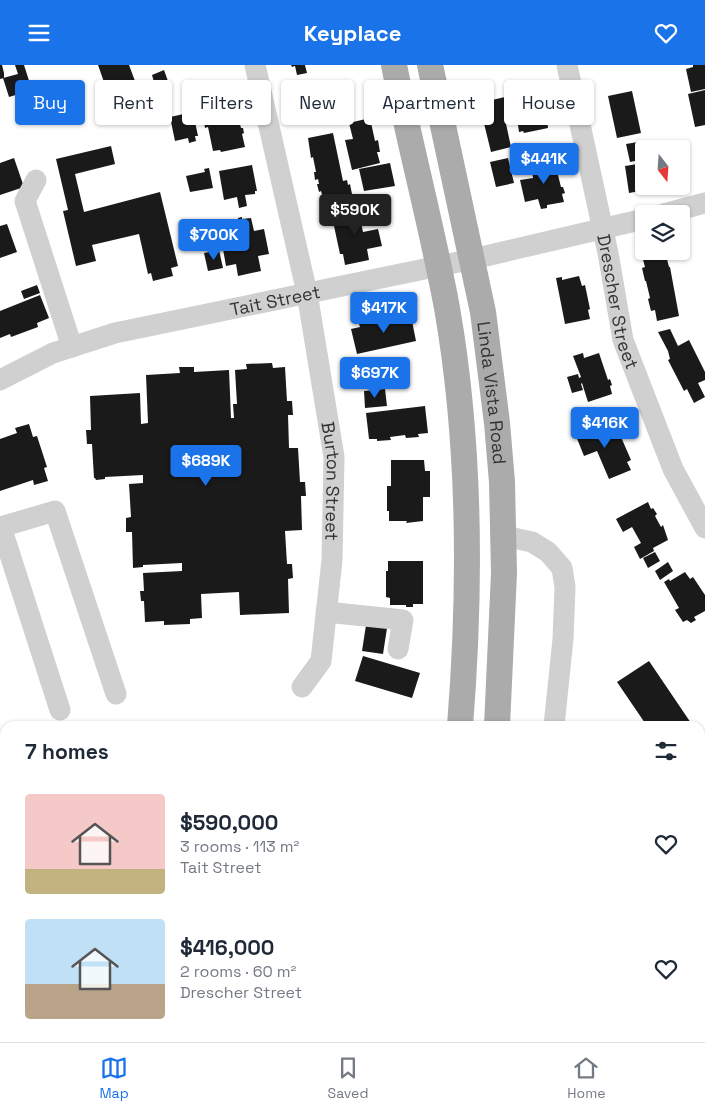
<!DOCTYPE html>
<meta charset="utf-8">
<style>
:root{--surface:#fff;--page:#f6f6f7;--text:#1f2937;--muted:#747a83;--line:#e0e1e3;--accent:#1a73e8}
body{margin:0;font-family:"Space Grotesk",sans-serif;background:var(--page);color:var(--text);height:100vh;display:flex;flex-direction:column;font-size:19px;white-space:nowrap}
*{box-sizing:border-box;margin:0}
p{font-size:16px;color:var(--muted)}
.icon{flex:none;width:28px;height:28px;fill:none;stroke:currentColor;stroke-width:2;stroke-linecap:round;stroke-linejoin:round}
.map{position:relative;flex:1;overflow:hidden}
.details{position:absolute;left:0px;top:656px;width:705px;height:321px;display:flex;flex-direction:column;background:var(--surface);border-radius:15px 15px 0 0;box-shadow:0 1px 4px #0004}
.details>*{flex:none}
.banner{position:absolute;left:15px;top:15px;width:675px;height:45px;display:flex;gap:10px}
.needle{width:32px;rotate:163deg}
.fabs{position:absolute;left:635px;top:75px;display:grid;gap:10px}
.fabs a{display:grid;place-items:center;width:55px;height:55px;border-radius:5px;background:var(--surface);box-shadow:0 1px 4px #0004;font-size:25px}
.price{position:absolute;translate:-50% -42px;padding:0 11px;border-radius:5px;background:var(--accent);color:#fff;font-size:16px;line-height:32px;filter:drop-shadow(0 1px 2px #0008)}
.price::after{content:'';position:absolute;left:50%;top:30px;width:15px;height:11px;margin-left:-8px;background:inherit;clip-path:polygon(0 0,100% 0,50% 100%)}
.price.active{background:#222;color:#fff}
ul{padding:0;list-style:none}
li{display:flex;align-items:center;gap:15px;height:125px;padding:0 25px}
li span{display:grid;place-items:center;flex:none;width:140px;height:100px;border-radius:5px;color:#555}
li>.icon{margin-inline-start:auto}
span .icon{width:60px;height:60px;fill:#fffc;stroke-width:1}
li b{font-size:21px}
h2{display:flex;justify-content:space-between;align-items:center;height:60px;padding:0 25px;font-size:21px}
.chip{padding:0 18px;border-radius:5px;background:var(--surface);box-shadow:0 1px 4px #0004;font-size:18px;line-height:45px}
.chip.active{background:var(--accent);color:#fff}
header{display:flex;justify-content:space-between;align-items:center;height:65px;padding:0 25px;background:var(--accent);color:#fff;font-size:22px;font-weight:700}
.menu{display:flex;justify-content:space-around;align-items:center;height:70px;border-top:1px solid var(--line);background:var(--surface);font-size:14px;color:var(--muted)}
.menu a{display:grid;justify-items:center;gap:2px}
.menu .active{color:var(--accent)}
.map>svg:first-child{display:block}
.building{fill:#1a1a1a}
.lines{fill:none;stroke-linecap:round;stroke-linejoin:round}
.minor{stroke:#d0d0d0;stroke-width:21}
.major{stroke:#ababab;stroke-width:26}
.labels{text-anchor:middle;dominant-baseline:central;stroke-width:5;stroke-linejoin:round;paint-order:stroke}
.street-label{font-size:18px;fill:#333;stroke:#fff}
</style>
<header><svg class="icon" aria-label="menu" viewBox="0 0 24 24"><path d="M4 6h16M4 12h16M4 18h16"/></svg>Keyplace<svg class="icon" aria-label="heart" viewBox="0 0 24 24"><path d="M12 20l-8-8c-3-5 5-10 8-4 3-6 11-1 8 4z"/></svg></header>
<div class="map">
<svg width="705" height="977" viewBox="0 0 705 977">
<rect width="100%" height="100%" fill="#fff"/>
<path class="building" d="M0 0H2L4 8V13L0 14Z
M15 0H24L32 25 9 32 3 13 18 9Z
M98 0H129L138 24 110 34Z
M291 0H305L307 8 297 10 295 1 292 2Z
M693 0H705V24L691 27 686 4 693 2Z
M164 5 169 19 156 24 152 10Z
M204 17 208 35 187 40 183 21Z
M323 17 327 37 333 36 334 43 328 44 329 46 305 51 301 36H299L298 31 300 30 299 22Z
M538 20 540 30 544 29 549 53 547 54 548 63 524 68 523 66 519 67 518 60 522 59 516 25Z
M705 25V60L695 62 688 29Z
M632 26 641 68 617 73 608 31Z
M233 28 236 41 239 40 240 46H237L241 63H243L244 68 242 69 245 82 221 87 220 85 213 86 208 62 205 63 201 40 210 38 209 33Z
M505 32 510 53 505 54 511 82 491 87 479 38Z
M193 47 198 71H195L196 76 189 78 188 73 175 76 170 52Z
M370 53 375 76 378 75 380 87H377L380 98 352 105 345 75 353 74 349 58Z
M333 68 343 116 347 115 348 120 350 119 352 129 324 137 321 126 319 127 317 119H319L318 114 315 115 314 107H316L313 92 311 93 308 73Z
M644 76 645 84H644V94L630 97 626 79Z
M111 81 115 99 75 109 84 147 160 127 178 201 171 203 173 211 153 216 151 208 148 209 139 169 92 180 96 196 76 201 63 146 68 145 56 94Z
M14 93 24 122 0 130V98Z
M508 93 514 118 496 122 490 97Z
M555 95 557 103 559 102 561 109 558 110 561 122H563L565 128 562 129 564 137 547 140V143L541 144 538 134 525 137 520 115 533 113 531 97 537 96 538 99Z
M390 98 395 121 364 126 359 104Z
M644 98V121H651V124L629 128 625 101Z
M252 100 257 126H255V129L245 130 247 141 239 143 237 132 224 135 219 106Z
M209 103 213 123 190 127 186 111 205 107 204 104Z
M358 143 359 150 365 148 367 157 361 158 363 167 378 164 382 181 367 184 369 195 345 200 343 189H340L334 161H337L335 147Z
M242 152V154L251 153 254 166 264 164 269 189 258 191 261 206 238 211 236 199 226 201 223 184 232 182 227 158 238 155V153Z
M7 159 17 187 0 193V161Z
M219 185 223 203 208 206 204 188Z
M665 186 669 202H670L679 251 657 256 655 245 651 246 648 234 650 233 646 216H645L642 203 645 202 642 191Z
M579 211 582 221 585 220 590 244 588 245 590 254 565 259 556 213 562 212V215Z
M37 220 40 228 24 234 21 226Z
M40 230 49 253 37 258 38 262 11 272 10 269 0 273V246Z
M401 250V253L411 251 416 276 357 289 351 264 360 262 359 259 373 257 374 259 387 256 386 254Z
M670 264 678 281 689 275 705 307V315L698 318 705 332 694 338 687 324 684 326 668 295 670 294 668 286 658 267Z
M583 288 584 293 599 288 608 315 610 314 612 320 610 321 612 329 588 337 582 318 581 319 583 325 572 328 567 312 578 309 579 313 581 312 573 291Z
M272 298 273 303 285 302 287 336H292L293 350H288L289 383H298L300 417H305L306 431H301L302 465 285 466 287 499H292L293 513 288 514 289 548 240 550 239 527 201 529 202 553 190 554V559L164 560V556L145 557 144 536H141L140 526H144L143 508 182 506V498L143 500V502L133 503 132 467H126V453L131 452 129 419 143 418V410L105 412V414L96 415 95 413H94L92 379H87L86 365H91L90 331 140 328 141 359 148 358 146 310 180 308 179 302H194V307L229 305 231 353H234L233 339H237L235 305 247 304 246 299Z
M385 324 387 341 365 343 364 326Z
M425 341 428 368 418 369 419 372 406 373 405 370 390 372 391 375 377 376V374H369L366 348Z
M594 358 600 371 615 364 619 373 621 372 631 395 627 397 631 405 609 414 597 386 584 391 574 366Z
M29 359 33 372 37 371 47 402 44 403 48 416 34 420 33 415 0 426V374L17 368 15 363Z
M391 395H424L425 406H430V432H423V456L406 458 407 456H389V446H387V421H391Z
M648 437 651 444 653 443 657 449 655 451 661 462 663 460 668 475 653 483 654 486 640 494 634 482 641 478 632 462 623 467 616 454Z
M655 487 660 496 648 503 643 493Z
M388 496H423V539H413V542H406V540H390V533L386 532V506H388Z
M668 497 673 506 660 515 655 506Z
M685 507 690 514 693 512 705 530V546L694 552 696 555 691 558 687 555 683 557 675 545 679 543 664 517 669 514 670 516Z
M366 560 387 563 383 589 362 586Z
M363 591 420 608 412 633 355 616Z
M649 596 693 661H647L617 617Z
M700 672 705 679V715L700 718Z
M15 972H37V974L15 977Z
M88 972H111V977H89Z
M607 972H664L660 977H602Z"/>
<g class="lines">
<g class="minor">
<path id="s1" d="M255 0 307 228 334 392 332 495 321 596 302 622"/>
<path id="s2" d="M567 0 608 188 623 275 673 404 705 463"/>
<path d="M36 115 25 136 72 282"/>
<path d="M664 149 705 138"/>
<path id="s3" d="M0 315 53 288 115 268 473 194 644 154"/>
<path d="M504 471 532 477 548 487 562 503 565 522 563 574 554 661"/>
<path d="M326 547 403 555 398 584"/>
<path d="M60 645 1 462 55 446 116 629"/>
<path d="M0 757 5 754"/>
<path d="M700 765 705 762"/>
<path d="M0 887 5 888"/>
<path d="M322 977V972"/>
<path d="M365 977V972"/>
<path d="M524 977 525 972"/>
<path d="M555 977V972"/>
</g>
<g class="major">
<path d="M394 0C410 81 432 162 447 243 471 381 471 523 460 661"/>
<path id="s4" d="M430 0 483 247 497 358 502 417 504 508 497 661"/>
<path d="M435 977V972"/>
<path d="M474 977V972"/>
</g>
</g>
<g class="labels">
<g class="street-label">
<text stroke="none"><textPath href="#s3" startOffset="288">Tait Street</textPath></text>
<text stroke="none"><textPath href="#s2" startOffset="242">Drescher Street</textPath></text>
<text stroke="none"><textPath href="#s4" startOffset="334">Linda Vista Road</textPath></text>
<text stroke="none"><textPath href="#s1" startOffset="424">Burton Street</textPath></text>
</g>
</g>
</svg>
<div class="fabs">
<a><svg class="needle" viewBox="-14 -14 28 28"><path d="M0-13l5 13h-10z" fill="#e53935"/><path d="M0 13l5-13h-10z" fill="#747a83"/></svg></a>
<a><svg class="icon" aria-label="layers" viewBox="0 0 24 24"><path d="M12 4l9 5-9 5-9-5zM3 14l9 5 9-5"/></svg></a>
</div>
<b class="price" style="left:544px;top:120px">$441K</b>
<b class="price active" style="left:355px;top:171px">$590K</b>
<b class="price" style="left:214px;top:196px">$700K</b>
<b class="price" style="left:384px;top:269px">$417K</b>
<b class="price" style="left:375px;top:334px">$697K</b>
<b class="price" style="left:605px;top:384px">$416K</b>
<b class="price" style="left:206px;top:422px">$689K</b>
<div class="banner">
<a class="chip active">Buy</a>
<a class="chip">Rent</a>
<a class="chip">Filters</a>
<a class="chip">New</a>
<a class="chip">Apartment</a>
<a class="chip">House</a>
</div>
<section class="details">
<h2>7 homes<svg class="icon" aria-label="filters" viewBox="0 0 24 24"><path d="M4 7h16M4 17h16"/><circle cx="9" cy="7" r="2"/><circle cx="15" cy="17" r="2"/></svg></h2>
<ul>
<li><span style="background:linear-gradient(#f6c9c9 75%,#c2b280 0)"><svg class="icon" aria-label="home" viewBox="0 0 24 24"><path d="M3 11l9-7 9 7M6 9v11h12V9"/></svg></span><div><b>$590,000</b><p>3 rooms · 113 m²</p><p>Tait Street</p></div><svg class="icon" aria-label="heart" viewBox="0 0 24 24"><path d="M12 20l-8-8c-3-5 5-10 8-4 3-6 11-1 8 4z"/></svg></li>
<li><span style="background:linear-gradient(#bfe0f5 65%,#b9a48a 0)"><svg class="icon" aria-label="home" viewBox="0 0 24 24"><path d="M3 11l9-7 9 7M6 9v11h12V9"/></svg></span><div><b>$416,000</b><p>2 rooms · 60 m²</p><p>Drescher Street</p></div><svg class="icon" aria-label="heart" viewBox="0 0 24 24"><path d="M12 20l-8-8c-3-5 5-10 8-4 3-6 11-1 8 4z"/></svg></li>
</ul>
</section>
</div>
<nav class="menu">
<a class="active"><svg class="icon" aria-label="map" viewBox="0 0 24 24"><path d="M3 6l6-2 6 2 6-2v14l-6 2-6-2-6 2zM9 4v14M15 6v14"/></svg>Map</a>
<a><svg class="icon" aria-label="saved" viewBox="0 0 24 24"><path d="M7 4h10v16l-5-4-5 4z"/></svg>Saved</a>
<a><svg class="icon" aria-label="home" viewBox="0 0 24 24"><path d="M3 11l9-7 9 7M6 9v11h12V9"/></svg>Home</a>
</nav>
